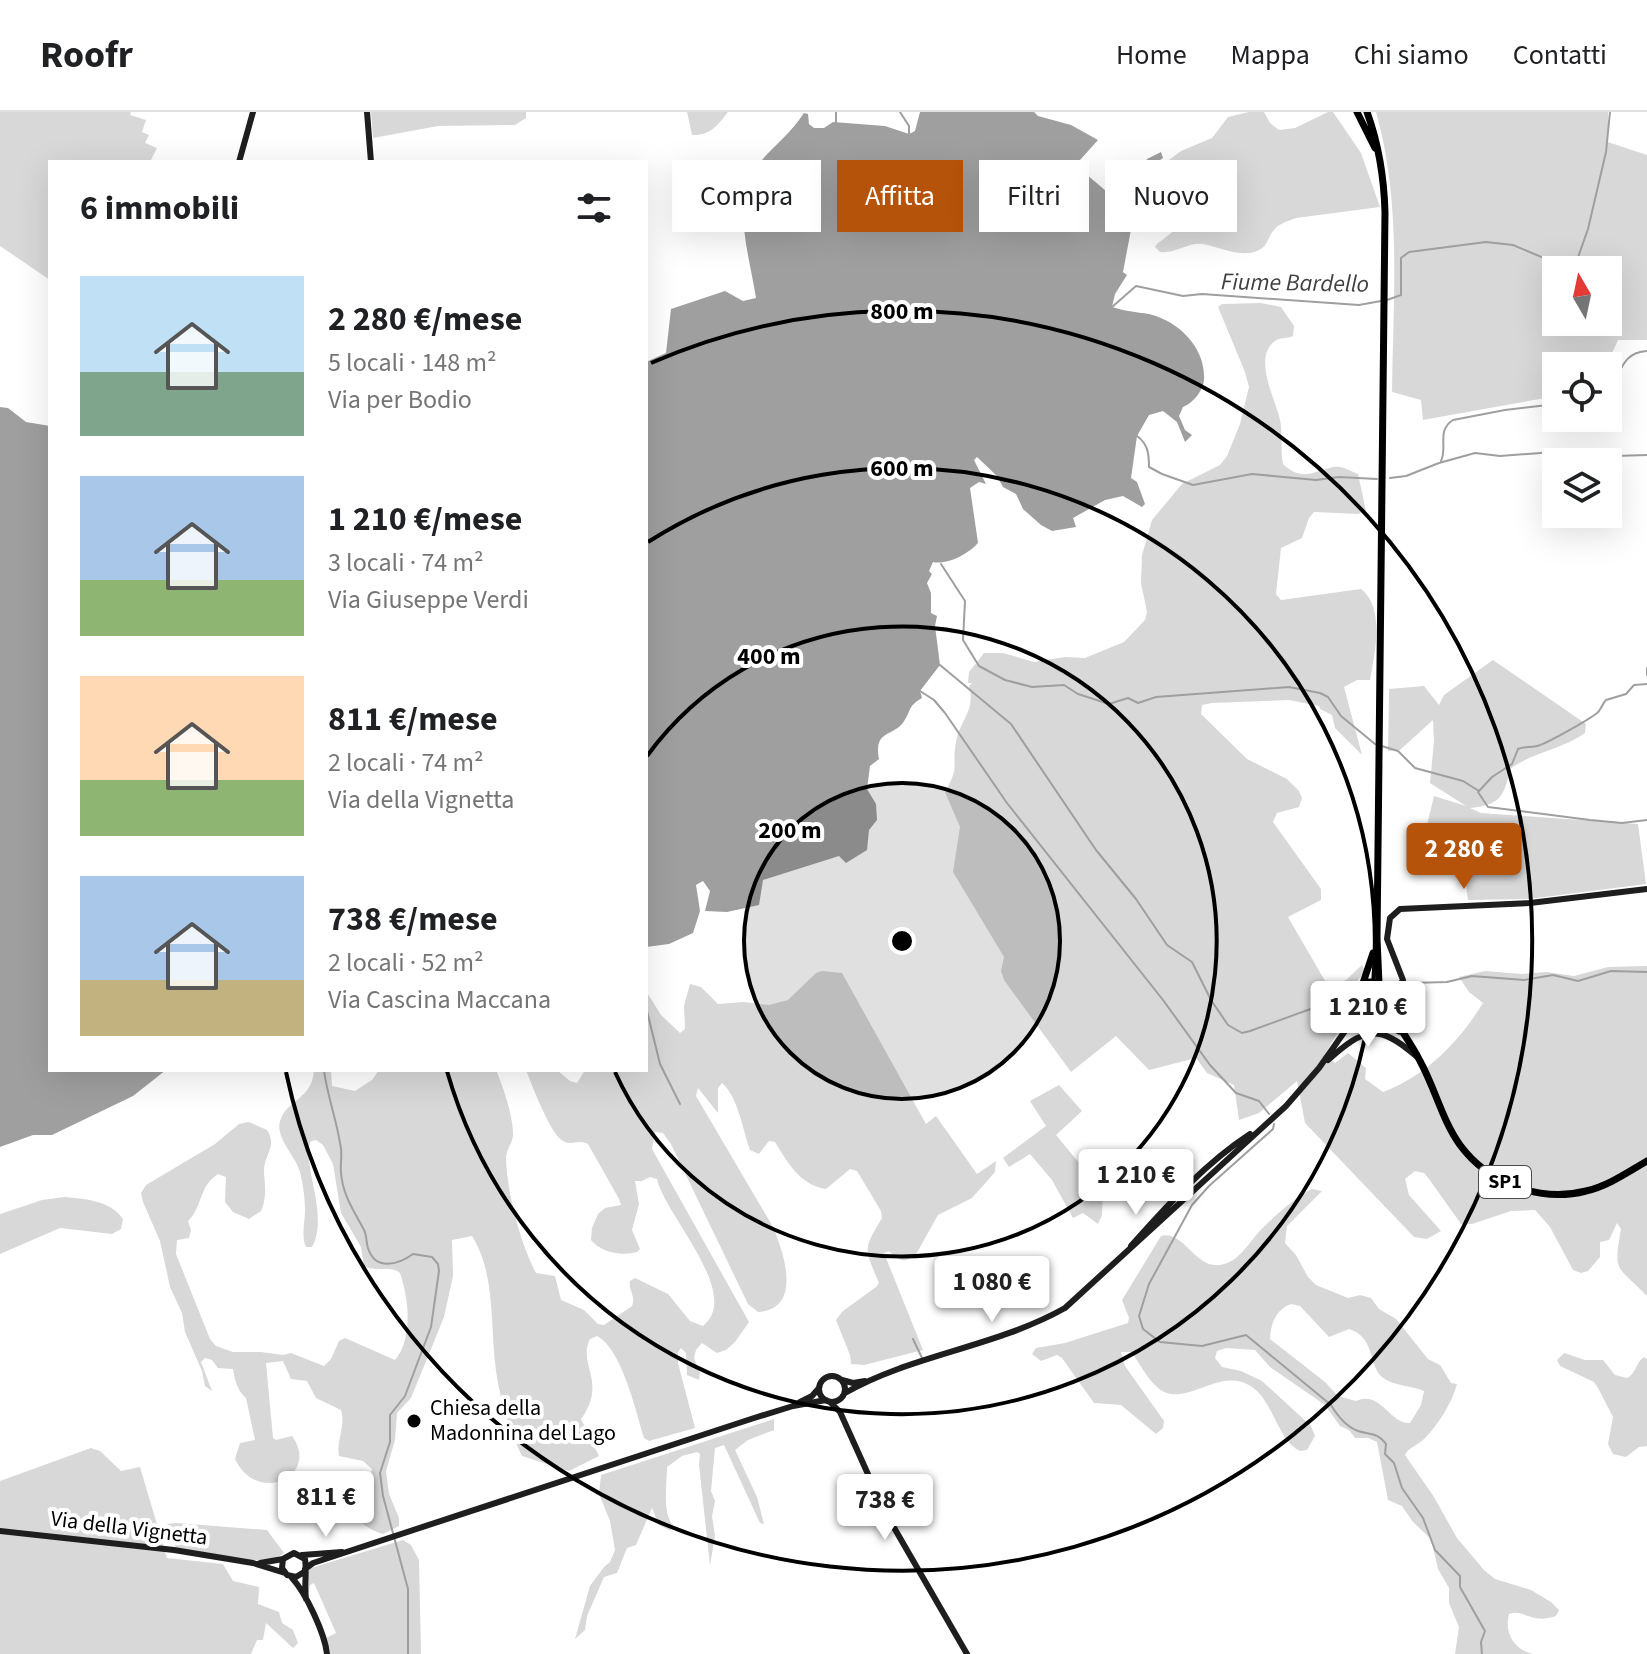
<!DOCTYPE html>
<html lang="it">
<meta charset="utf-8">
<style>
:root{--surface:#fff;--page:#f6f6f6;--text:#202124;--muted:#757577;--line:#e0e0e0;--accent:#b45309}
body{margin:0;font-family:"Source Sans 3",sans-serif;background:var(--page);color:var(--text);height:100vh;display:flex;flex-direction:column;font-size:30px;white-space:nowrap}
*{box-sizing:border-box;margin:0}
p{font-size:26px;color:var(--muted)}
.icon{flex:none;width:44px;height:44px;fill:none;stroke:currentColor;stroke-width:2;stroke-linecap:round;stroke-linejoin:round}
.map{position:relative;flex:1;overflow:hidden}
.panel{position:absolute;left:48px;top:48px;width:600px;height:912px;display:flex;flex-direction:column;background:var(--surface);border-radius:0px;box-shadow:0 8px 32px #0002}
.panel>*{flex:none}
.banner{position:absolute;left:672px;top:48px;width:760px;height:72px;display:flex;gap:16px}
.needle{width:52px;rotate:351deg}
.controls{position:absolute;left:1542px;top:144px;display:grid;gap:16px}
.controls a{display:grid;place-items:center;width:80px;height:80px;border-radius:0px;background:var(--surface);box-shadow:0 8px 32px #0002;font-size:40px}
.price{position:absolute;translate:-50% -68px;padding:0 18px;border-radius:8px;background:#fff;color:#222;font-size:26px;line-height:52px;filter:drop-shadow(0 2px 4px #0008)}
.price::after{content:'';position:absolute;left:50%;top:48px;width:24px;height:18px;margin-left:-12px;background:inherit;clip-path:polygon(0 0,100% 0,50% 100%)}
.price.selected{background:var(--accent);color:#fff}
ul{padding:0;list-style:none}
li{display:flex;align-items:center;gap:24px;height:200px;padding:0 32px}
li span{display:grid;place-items:center;flex:none;width:224px;height:160px;border-radius:0px;color:#555}
li>.icon{margin-inline-start:auto}
span .icon{width:96px;height:96px;fill:#fffc;stroke-width:1}
li b{font-size:34px}
h2{display:flex;justify-content:space-between;align-items:center;height:96px;padding:0 32px;font-size:34px}
.chip{padding:0 28px;border-radius:0px;background:var(--surface);box-shadow:0 8px 32px #0002;font-size:28px;line-height:72px}
.chip.selected{background:var(--accent);color:#fff}
header{display:flex;align-items:center;gap:48px;box-sizing:border-box;height:112px;padding:0 40px;background:var(--surface);border-bottom:2px solid var(--line)}
header strong{font-size:38px}
nav{display:flex;gap:44px;margin-inline-start:auto;font-size:28px}
.map>svg:first-child{display:block}
.green{fill:#d8d8d8;fill-rule:evenodd}
.water{fill:#9f9f9f}
.lines{fill:none;stroke-linecap:round;stroke-linejoin:round}
.stream{stroke:#9f9f9f;stroke-width:2}
.secondary{stroke:#1e1e1e;stroke-width:6}
.primary{stroke:#000;stroke-width:7}
.ring{fill:none;stroke:#000;stroke-width:4}
.poi-dot{fill:#000;stroke:#fff;stroke-width:3}
.labels{text-anchor:middle;dominant-baseline:central;stroke-width:8;stroke-linejoin:round;paint-order:stroke}
.shield{fill:#fff;stroke:#4c4c4c;stroke-width:2}
.shield-label{font-size:20px;font-weight:bold;fill:#000}
.poi-label{font-size:22px;fill:#000;stroke:#fff;text-anchor:start}
.street-label{font-size:22px;fill:#000;stroke:#fff}
.water-label{font-size:24px;font-style:italic;fill:#404040;stroke:#fff}
.centre{fill:#000;stroke:#fff;stroke-width:4}
.ring-label{font-size:24px;text-anchor:middle;font-weight:bold;fill:#000;stroke:#fff;stroke-width:8;stroke-linejoin:round;paint-order:stroke}
</style>
<header>
<strong>Roofr</strong>
<nav><a>Home</a><a>Mappa</a><a>Chi siamo</a><a>Contatti</a></nav>
</header>
<div class="map">
<svg width="1647" height="1542" viewBox="0 0 1647 1542">
<rect width="100%" height="100%" fill="#fff"/>
<path class="green" d="M0 0H131L130 3 146 8 142 20 149 23 145 31 157 36 150 50H50V168L0 134Z
M371 0H526V6L515 13 438 14 373 26Z
M687 0H728C718 13 710 24 692 23Z
M1249 0H1264L1270 11 1279 18 1295 16 1328 0H1333L1361 41 1380 95 1296 106C1289 109 1279 111 1274 118 1268 124 1268 134 1259 138 1243 147 1220 135 1203 132 1188 130 1175 142 1160 140L1155 135 1157 132 1180 114 1184 107 1181 92 1164 70 1162 58 1165 51 1181 39 1212 26 1228 5Z
M1376 0H1608V30L1647 43V228H1618L1606 254H1556V284L1423 308 1421 288 1392 280C1393 187 1402 91 1376 0ZM1556 158H1608V210H1556Z
M1261 191 1281 195 1294 214 1293 224C1287 227 1280 225 1275 229 1252 246 1276 288 1280 308 1283 322 1280 337 1283 352 1305 374 1322 353 1340 355 1346 356 1353 360 1358 362L1366 399 1358 402 1314 400 1309 406 1302 426 1281 436 1276 482 1281 488 1361 477C1385 495 1375 541 1370 568H1357L1344 575 1362 643 1335 616 1332 603 1320 597 1319 594 1289 588 1212 591 1202 593 1201 602 1247 647 1287 667 1299 679 1302 686 1299 695 1277 701 1273 710 1321 777V788L1288 805 1332 881 1362 853 1365 859 1351 877 1348 896 1341 915 1325 942 1335 951 1348 941 1366 956 1365 967 1383 980C1426 964 1459 930 1483 891L1469 880 1459 865 1485 859 1522 862 1547 860 1574 864 1608 855 1647 854V1184C1617 1153 1613 1162 1621 1117L1617 1111 1609 1128 1600 1130V1145L1588 1159 1581 1161 1573 1158 1550 1115 1535 1098 1511 1099 1472 1112H1461L1429 1067 1424 1061 1415 1059 1405 1067 1409 1083 1441 1119 1427 1127 1414 1125 1305 1011 1297 969 1259 1001 1239 1008 1234 973 1207 961 1196 946 1149 958 1116 924 1071 960 1004 868 1001 859 1004 845 953 760 960 715 945 680C961 652 951 656 956 630 960 608 976 599 969 574L972 571H968L969 560 984 541H1003L1034 550 1065 545 1085 546 1124 530 1145 508 1147 500 1141 471 1142 443 1152 408 1182 372 1220 353 1227 344 1240 312 1249 275 1245 260 1218 195 1222 192Z
M1493 548 1586 612 1585 621C1561 638 1533 640 1510 657 1504 687 1498 693 1470 696L1481 701 1638 712 1646 772 1529 787 1468 788 1463 753 1424 756 1427 713 1434 684 1466 694 1430 671 1434 629 1433 608 1400 638 1388 639 1389 577 1424 574 1439 593 1444 583Z
M822 859 842 861 926 1012 936 1004 977 1062 996 1049 995 1060 972 1086 938 1103 915 1144C904 1151 898 1149 889 1139L884 1141 923 1238 864 1253 851 1252 850 1243 836 1208 843 1199 876 1175 879 1171C864 1135 863 1138 882 1106L881 1099 857 1059 850 1057 826 1077C800 1073 788 1051 775 1030L769 1029 759 1042 750 1038C743 1018 738 985 722 971L718 976V1001L698 976 696 984 773 1115C784 1141 803 1197 758 1200L748 1192 671 1032 663 1021 655 1020 652 1037 749 1210 735 1230 726 1238 717 1241 702 1231 696 1238 694 1246 700 1261 699 1268 687 1263 686 1241 681 1236 678 1240V1251L695 1316 649 1329 644 1326C636 1300 622 1237 597 1224L590 1227C577 1252 608 1270 581 1307L599 1344 569 1359 522 1344C509 1318 500 1288 496 1259 490 1215 496 1162 472 1124L452 1128 453 1164 444 1205 411 1286 397 1301 395 1328 386 1359 389 1382 399 1406V1414L383 1422C364 1417 332 1392 354 1371 358 1366 366 1364 371 1361L372 1357 363 1349 339 1344C336 1328 346 1315 341 1298L316 1286 307 1269 291 1267 283 1249 266 1251 273 1326 276 1328 292 1324C321 1364 257 1394 235 1347L240 1331 255 1328 246 1286C237 1278 235 1269 233 1257L218 1256 212 1248 205 1246 201 1250 212 1279 205 1274 202 1259 185 1220 182 1201 170 1175 160 1129 143 1090 141 1081 146 1073 215 1032 239 1012 249 1010 267 1018C278 1035 263 1043 264 1061 265 1075 267 1085 261 1099L249 1107 233 1100 225 1090 226 1065 218 1062C198 1075 203 1095 188 1109L191 1118 189 1126 177 1128 176 1142 210 1227 216 1234 233 1240H261L283 1243 291 1241 324 1254 331 1247 339 1229 345 1226 395 1248C413 1227 409 1187 400 1161 390 1152 376 1161 364 1154L361 1135 341 1101 333 1052 323 1033 316 1028 311 1029C300 1048 330 1104 312 1135H306C301 1124 305 1110 305 1098 305 1086 303 1072 300 1060 296 1044 275 1026 280 1009 287 987 312 988 314 958H331L332 974 355 979 372 968 379 958H496C503 974 514 1007 513 1024 512 1033 506 1037 506 1047 507 1080 520 1131 536 1161L555 1164 561 1188 584 1198 598 1212 604 1213 632 1194C636 1184 628 1178 630 1169L635 1166 668 1182 690 1209 703 1214C743 1182 664 1102 657 1067L650 1065 642 1069H635L639 1092 632 1118 640 1137 637 1140C621 1144 602 1141 591 1128L592 1116 598 1102 605 1096 621 1093 619 1087 588 1032C579 1027 571 1034 563 1029 550 1022 532 973 526 958H557L570 969 577 971 585 958H646V879L661 903 680 921 685 917 684 894 690 872 701 875 718 892 743 890 769 893 788 888 816 861Z
M1356 889a14 14 0 1 1 28 0a14 14 0 1 1-28 0Z
M1059 973 1082 999 1056 1023 1103 1080 1102 1103 1098 1112 1083 1101 1073 1106 1052 1068 1030 1042 1009 1055 1003 1046 1046 1014 1030 989Z
M1312 1077 1322 1079 1287 1114 1285 1131 1296 1143 1308 1165 1316 1173 1348 1186 1360 1183 1371 1186 1379 1197 1396 1207 1428 1247 1440 1253 1451 1271 1457 1272C1452 1291 1438 1313 1424 1327 1417 1334 1409 1335 1405 1343L1434 1385 1457 1426 1484 1458 1495 1467 1531 1478 1551 1490 1559 1498 1556 1504C1530 1513 1524 1496 1509 1502 1504 1521 1514 1538 1533 1542H1455L1459 1515 1449 1491V1476L1438 1457 1431 1427 1413 1410 1402 1394 1388 1388 1377 1330 1368 1326H1355L1349 1318 1340 1314 1325 1293 1270 1255 1255 1238 1226 1236 1217 1239 1215 1246 1222 1255 1241 1259 1262 1269 1311 1314 1315 1324 1307 1338 1300 1339C1278 1329 1273 1289 1252 1275 1218 1252 1184 1300 1157 1275 1146 1266 1140 1251 1131 1240H1121L1125 1254 1164 1309 1163 1316 1156 1322 1121 1293 1094 1291 1062 1246 1057 1243 1041 1249 1032 1242 1036 1236 1065 1231 1128 1211 1129 1206 1122 1188 1161 1124C1184 1118 1195 1157 1220 1153 1239 1150 1247 1133 1258 1121 1270 1108 1296 1084 1312 1077ZM1291 1192 1300 1194 1329 1225 1349 1217C1375 1225 1368 1251 1381 1264 1391 1274 1410 1273 1424 1279L1421 1293 1410 1311C1389 1312 1381 1278 1356 1289L1338 1284 1325 1270 1270 1227C1271 1212 1275 1198 1291 1192Z
M64 1085C85 1087 110 1088 123 1107L121 1117 112 1122 60 1116 0 1142V1102L42 1088Z
M1564 1241 1585 1248H1603L1615 1263 1627 1266C1636 1262 1636 1250 1644 1245L1647 1247V1334L1639 1335 1626 1345 1613 1342 1608 1332 1613 1305 1598 1276 1594 1270 1560 1254 1557 1248Z
M774 1307V1318L748 1328 735 1338 757 1385 764 1412 760 1411 724 1333 715 1336 711 1379 715 1389 712 1404 715 1424 710 1453 699 1353 700 1342 697 1340 682 1344 667 1355C667 1373 662 1401 673 1413L671 1419 659 1413 652 1396 636 1433 627 1436 617 1461 604 1465 587 1504 585 1518 575 1527 590 1474 604 1455 610 1450 615 1438 610 1409 599 1382 601 1363Z
M91 1336 100 1339 121 1359 140 1355 167 1446 223 1452 233 1469 259 1475 258 1492 279 1500 282 1511 293 1518 298 1531 293 1536 266 1511 263 1528H257L251 1542H0V1369Z
M176 1411 267 1418 284 1441C265 1458 201 1440 176 1436L167 1412Z
M403 1428 411 1433 419 1448 421 1542H330L326 1526 336 1521 314 1471 310 1473 308 1483 307 1461 311 1456Z"/>
<path class="water" d="M920 0H1034L1038 4 1071 13 1098 28 1080 48 1086 62 1106 79 1107 87 1120 101C1132 84 1140 67 1147 47L1161 40 1163 46 1146 58 1143 70 1135 87 1138 98 1133 107 1123 160 1127 163 1115 182 1112 195C1124 199 1136 200 1149 202 1179 209 1206 236 1204 268 1203 279 1193 291 1183 295L1179 304 1185 318 1192 323 1185 330 1177 310 1163 299 1149 303 1137 324 1131 366 1137 370 1145 392 1142 395 1123 384 1105 388 1073 406 1076 415 1052 419 1041 413 1023 397 1016 382 1003 375 997 364 977 345 974 348 986 372 979 370 970 376 978 431C968 442 948 453 933 450L929 459 932 462 927 471 931 481V501L937 504 935 514 940 553 920 579 922 586C907 594 911 601 902 612 890 625 874 619 879 647L870 654 867 677 876 692 877 708 869 718 867 738 846 751 839 744 763 768 759 793 727 800 705 799 710 779 703 769 696 773 700 799 693 821 669 832 646 835V250L666 241 671 197 725 179 743 189 756 186C751 151 731 89 754 58 769 37 790 23 804 1L808 2 809 12 814 16H824L833 10 885 14 909 22 915 19Z
M0 295 8 296 26 310 50 314V958H166L133 984 52 1023H33L0 1035Z"/>
<g class="lines">
<path class="stream" d="M900 0 909 14V22
M836 11V0
M1387 188 1401 183V146L1409 140 1486 130 1513 133 1565 155 1576 151 1588 117 1606 40 1610 0
M1112 195 1136 174 1183 184 1202 182 1359 193 1381 189
M1608 280C1621 263 1621 240 1647 239
M1137 324C1148 332 1149 342 1149 355L1162 362 1193 373 1252 362 1316 368 1339 365 1377 367
M1441 349C1448 334 1436 319 1453 308L1505 298 1556 292
M1390 366 1406 364 1439 351 1475 341 1500 344 1554 340 1614 344 1647 343
M941 452 965 489 963 528 979 554 1005 568 1032 575 1064 573 1078 582 1109 592 1128 586 1138 591 1156 585 1289 575 1320 581 1328 585 1341 604 1375 632 1398 639 1415 656 1463 669 1479 679 1492 665 1512 652 1518 637C1525 634 1530 636 1537 634 1546 632 1596 604 1599 599 1602 595 1603 591 1606 588L1626 582 1634 573 1647 572
M940 553 1011 612 1096 738 1136 787 1167 833 1192 850 1211 888 1228 913 1242 921 1250 919 1327 891
M1647 556V563
M920 579 934 588 945 601 1007 691 1163 888 1210 953 1236 981 1259 989 1269 1002
M1478 680 1488 695 1590 708 1622 711 1647 708
M1410 871 1447 870 1472 864 1524 868 1553 863 1578 869 1611 859 1647 860
M646 895 660 952 680 992
M324 958C327 983 336 1006 340 1031 343 1041 340 1051 341 1061 343 1084 354 1099 364 1118 367 1124 366 1130 368 1136 375 1159 398 1153 413 1142L432 1145 438 1152 439 1159 431 1215 405 1284 390 1303V1330L380 1361 383 1384 408 1477V1542
M1274 1012 1273 1017 1209 1074 1192 1093 1149 1172 1139 1204 1143 1217 1160 1230 1202 1234 1246 1223 1331 1293C1337 1303 1347 1315 1358 1319 1371 1323 1377 1320 1386 1332L1385 1342 1394 1351 1402 1376 1423 1406 1435 1438 1460 1464V1475L1485 1519 1481 1530 1482 1542
M913 1227 922 1246"/>
<path class="secondary" d="M367 0 371 50
M239 50 253 0
M1382 874 1402 873
M1389 893 1403 868 1387 827 1390 806 1400 797 1530 791 1647 777
M1345 919 1364 907
M1328 948C1364 916 1378 911 1416 944
M1131 1134C1167 1094 1204 1052 1250 1022
M819 1277a13 13 0 1 1 26 0a13 13 0 1 1-26 0Z
M842 1268 853 1271 865 1269
M845 1281C911 1243 996 1235 1065 1196L1286 994 1319 956 1345 919 1351 893
M800 1290 812 1284 819 1276
M830 1290 840 1300 885 1400 967 1542
M0 1419 174 1438 253 1451 285 1461
M302 1443 342 1440
M260 1451 283 1447
M305 1457 313 1451 751 1307 793 1294 826 1288
M304 1460 296 1465 287 1463 282 1456 283 1447 294 1441 305 1447C307 1459 304 1474 306 1487
M292 1466C306 1481 325 1522 327 1542"/>
<path class="primary" d="M1357 0 1375 36
M1367 0C1379 33 1384 65 1385 100L1377 827 1379 872
M1351 889a19 19 0 1 1 38 0a19 19 0 1 1-38 0Z
M1363 871 1373 841
M1388 897C1398 914 1411 931 1420 949 1435 976 1442 1008 1460 1033 1488 1071 1540 1091 1586 1079 1608 1074 1628 1060 1647 1049
M1376 907 1399 919"/>
</g>
<circle cx="902" cy="829" r="158" fill="#000" fill-opacity=".12"/>
<g class="ring">
<circle cx="902" cy="829" r="158"/>
<path d="M647 644A315 315 0 1 1 615 960"/>
<path d="M648 430A473 473 0 1 1 447 959"/>
<path d="M651 251A630 630 0 1 1 286 960"/>
</g>
<circle class="poi-dot" cx="414" cy="1309" r="8"/>
<g class="labels">
<rect class="shield" x="1479" y="1054" width="52" height="32" rx="6"/>
<g class="shield-label">
<text x="1505" y="1070">SP1</text>
</g>
<g class="poi-label">
<text x="430" y="1296">Chiesa della<tspan x="430" dy="25">Madonnina del Lago</tspan></text>
</g>
<g class="street-label">
<text transform="translate(129 1416) rotate(7)">Via della Vignetta</text>
</g>
<g class="water-label">
<text transform="translate(1295 171) rotate(1)">Fiume Bardello</text>
</g>
</g>
<circle cx="902" cy="829" r="12" class="centre"/>
<g class="ring-label">
<text x="902" y="207">800 m</text>
<text x="902" y="364">600 m</text>
<text x="769" y="552">400 m</text>
<text x="790" y="726">200 m</text>
</g>
</svg>
<div class="controls">
<a><svg class="needle" viewBox="-14 -14 28 28"><path d="M0-13l5 13h-10z" fill="#e53935"/><path d="M0 13l5-13h-10z" fill="#757577"/></svg></a>
<a><svg class="icon" aria-label="locate" viewBox="0 0 24 24"><circle cx="12" cy="12" r="6"/><path d="M12 2v4M12 18v4M2 12h4M18 12h4"/></svg></a>
<a><svg class="icon" aria-label="layers" viewBox="0 0 24 24"><path d="M12 4l9 5-9 5-9-5zM3 14l9 5 9-5"/></svg></a>
</div>
<b class="price selected" style="left:1464px;top:779px">2 280 €</b>
<b class="price" style="left:1368px;top:937px">1 210 €</b>
<b class="price" style="left:1136px;top:1105px">1 210 €</b>
<b class="price" style="left:992px;top:1212px">1 080 €</b>
<b class="price" style="left:326px;top:1427px">811 €</b>
<b class="price" style="left:885px;top:1430px">738 €</b>
<div class="banner">
<a class="chip">Compra</a>
<a class="chip selected">Affitta</a>
<a class="chip">Filtri</a>
<a class="chip">Nuovo</a>
</div>
<section class="panel">
<h2>6 immobili<svg class="icon" aria-label="filters" viewBox="0 0 24 24"><path d="M4 7h16M4 17h16"/><circle cx="9" cy="7" r="2"/><circle cx="15" cy="17" r="2"/></svg></h2>
<ul>
<li><span style="background:linear-gradient(#bfe0f5 60%,#7fa58c 0)"><svg class="icon" aria-label="home" viewBox="0 0 24 24"><path d="M3 11l9-7 9 7M6 9v11h12V9"/></svg></span><div><b>2 280 €/mese</b><p>5 locali · 148 m²</p><p>Via per Bodio</p></div></li>
<li><span style="background:linear-gradient(#a9c7e8 65%,#8fb573 0)"><svg class="icon" aria-label="home" viewBox="0 0 24 24"><path d="M3 11l9-7 9 7M6 9v11h12V9"/></svg></span><div><b>1 210 €/mese</b><p>3 locali · 74 m²</p><p>Via Giuseppe Verdi</p></div></li>
<li><span style="background:linear-gradient(#ffd9b3 65%,#8fb573 0)"><svg class="icon" aria-label="home" viewBox="0 0 24 24"><path d="M3 11l9-7 9 7M6 9v11h12V9"/></svg></span><div><b>811 €/mese</b><p>2 locali · 74 m²</p><p>Via della Vignetta</p></div></li>
<li><span style="background:linear-gradient(#a9c7e8 65%,#c2b280 0)"><svg class="icon" aria-label="home" viewBox="0 0 24 24"><path d="M3 11l9-7 9 7M6 9v11h12V9"/></svg></span><div><b>738 €/mese</b><p>2 locali · 52 m²</p><p>Via Cascina Maccana</p></div></li>
</ul>
</section>
</div>
